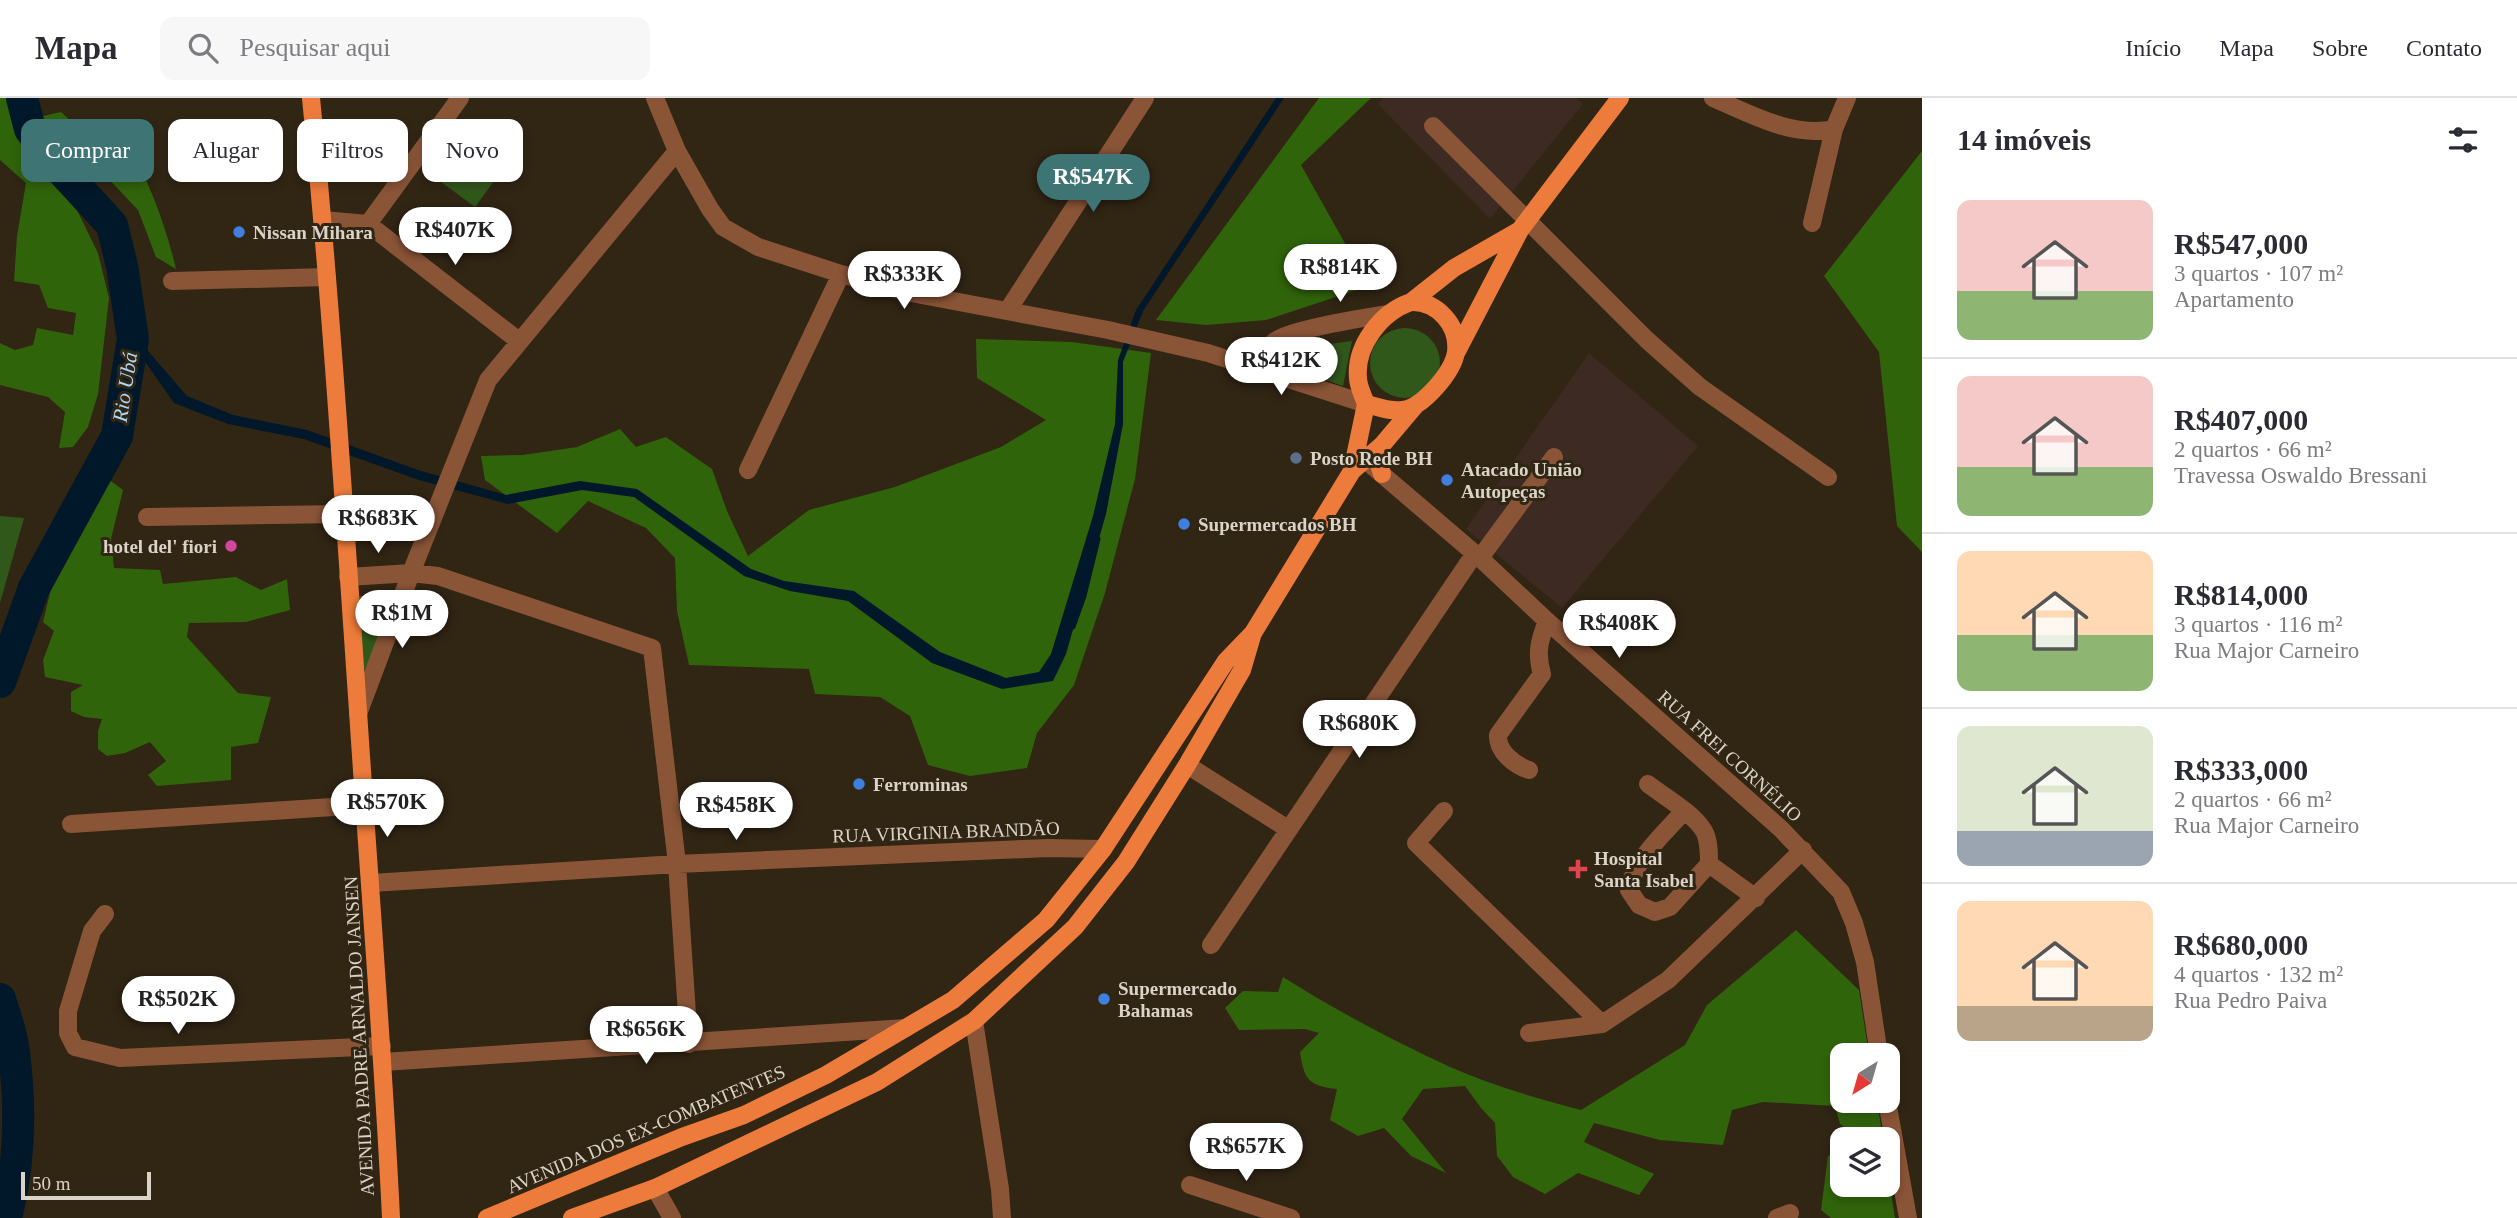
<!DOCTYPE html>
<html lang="pt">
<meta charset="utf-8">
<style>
:root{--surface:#fff;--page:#f7f7f7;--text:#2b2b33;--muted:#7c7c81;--line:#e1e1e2;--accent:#3e7474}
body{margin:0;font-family:"Times New Roman",serif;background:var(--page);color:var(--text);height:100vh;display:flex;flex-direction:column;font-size:26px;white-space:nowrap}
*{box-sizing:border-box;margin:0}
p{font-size:23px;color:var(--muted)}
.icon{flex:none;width:38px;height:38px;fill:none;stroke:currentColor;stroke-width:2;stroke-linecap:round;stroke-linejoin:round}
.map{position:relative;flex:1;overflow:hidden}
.sheet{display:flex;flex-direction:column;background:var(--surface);width:595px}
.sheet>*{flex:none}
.guide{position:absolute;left:21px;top:21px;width:665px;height:63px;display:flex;gap:14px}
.needle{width:46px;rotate:217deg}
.fabs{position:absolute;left:1830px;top:945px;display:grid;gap:14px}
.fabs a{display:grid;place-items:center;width:70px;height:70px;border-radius:14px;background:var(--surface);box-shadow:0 4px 10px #0003;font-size:35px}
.scale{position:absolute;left:21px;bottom:18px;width:130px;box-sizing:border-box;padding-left:7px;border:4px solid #dbd3c8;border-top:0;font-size:19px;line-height:24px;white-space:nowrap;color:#dbd3c8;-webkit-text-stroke:5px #312514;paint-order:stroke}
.price{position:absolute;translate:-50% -60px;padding:0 16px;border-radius:24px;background:#fff;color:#222;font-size:23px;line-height:46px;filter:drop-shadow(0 2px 4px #0008)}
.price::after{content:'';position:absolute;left:50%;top:42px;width:21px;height:16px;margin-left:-10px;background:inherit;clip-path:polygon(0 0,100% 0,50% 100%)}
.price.active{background:var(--accent);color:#fff}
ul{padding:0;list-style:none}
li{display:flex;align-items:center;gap:21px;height:175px;padding:0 35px}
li+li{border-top:2px solid var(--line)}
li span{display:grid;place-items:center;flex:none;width:196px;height:140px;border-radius:14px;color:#555}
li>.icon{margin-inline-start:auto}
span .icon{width:84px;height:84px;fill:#fffc;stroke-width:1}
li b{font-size:30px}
h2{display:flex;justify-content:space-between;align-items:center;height:84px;padding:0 35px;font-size:30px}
.tag{padding:0 24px;border-radius:14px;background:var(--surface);box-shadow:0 4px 10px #0003;font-size:24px;line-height:63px}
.tag.active{background:var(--accent);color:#fff}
header{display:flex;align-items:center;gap:42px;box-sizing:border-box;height:98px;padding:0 35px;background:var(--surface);border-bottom:2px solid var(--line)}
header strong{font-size:33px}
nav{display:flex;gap:38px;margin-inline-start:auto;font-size:24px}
.search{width:490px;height:63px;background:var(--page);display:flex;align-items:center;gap:18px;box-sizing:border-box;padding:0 24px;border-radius:14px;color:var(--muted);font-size:26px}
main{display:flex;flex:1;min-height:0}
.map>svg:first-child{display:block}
.industrial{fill:#3c2a23}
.green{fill:#31581b}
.forest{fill:#30640b}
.water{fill:#00182a}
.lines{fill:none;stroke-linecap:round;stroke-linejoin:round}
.stream{stroke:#00182a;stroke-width:5}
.river{stroke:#00182a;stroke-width:32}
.minor{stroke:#8a5437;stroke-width:18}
.major{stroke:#ed7b3b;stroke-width:18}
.shop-dot{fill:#3f7fe0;stroke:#312514;stroke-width:2.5}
.service-dot{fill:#5c6f8a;stroke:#312514;stroke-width:2.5}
.hotel-dot{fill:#d1479c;stroke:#312514;stroke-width:2.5}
.health-dot{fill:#e0444e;stroke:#312514;stroke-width:2.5}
.labels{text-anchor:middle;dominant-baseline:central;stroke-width:6;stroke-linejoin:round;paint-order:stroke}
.poi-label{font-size:19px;font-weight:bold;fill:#dbd3c8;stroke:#312514;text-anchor:start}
.street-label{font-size:19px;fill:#dbd3c8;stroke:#312514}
.water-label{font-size:21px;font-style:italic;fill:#add8f7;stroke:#312514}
</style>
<header>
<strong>Mapa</strong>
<div class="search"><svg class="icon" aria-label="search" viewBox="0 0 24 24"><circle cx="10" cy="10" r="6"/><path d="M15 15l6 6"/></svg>Pesquisar aqui</div>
<nav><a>Início</a><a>Mapa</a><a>Sobre</a><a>Contato</a></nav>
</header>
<main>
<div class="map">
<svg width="1922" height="1120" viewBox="0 0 1922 1120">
<rect width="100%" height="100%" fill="#312514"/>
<path class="industrial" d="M1383 0H1576L1583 6 1490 121 1378 6Z
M1589 255 1698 348 1562 510 1466 431Z"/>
<path class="green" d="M451 38 500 75 475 109 425 72Z
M1370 265a35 35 0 1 1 70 0a35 35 0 1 1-70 0Z
M1352 243 1343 288 1290 270 1287 262 1300 250Z
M0 418 24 420 0 505Z
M399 496 367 572 363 570 357 498Z"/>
<path class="forest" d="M0 0H27L43 18 61 14 84 35 124 37C148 82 164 121 176 171L156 159 138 112 104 76 73 52 60 46 58 91 75 108 98 155 109 200 98 296 88 329 73 349 59 350 65 314 48 299 0 287V245L15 252 33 247 37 230 73 237 76 215 48 210 39 187 14 183 17 138 26 85 0 62Z
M1319 0H1371L1301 67 1369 188 1266 222 1206 227 1156 222Z
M1922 53V454L1897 428 1879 254 1824 178Z
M976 241 1072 244 1151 255 1135 381 1105 495 1074 587 1037 635 1027 670 970 678 928 667 910 618 880 599 815 596 809 571 689 567 677 513 675 460 646 430 588 403 557 435 485 382 481 358 523 357 577 349 620 331 636 349 666 339 712 371 727 413 748 458 809 412 895 389 1001 349 1046 322 977 280Z
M107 380 123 392 111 441 114 470 160 472 163 486 236 479 261 492 287 481 290 512 246 524 189 525 187 539 238 595 271 599 258 645 231 649V682L157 688 148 677 166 663 150 644 125 655 107 658 98 651V633L102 621 84 619 71 613V594L83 587 45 579 43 562 54 533 43 524 66 429Z
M1796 832 1859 892 1869 957H1843V1003H1877L1883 1041H1858L1859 1040 1840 1026 1835 1008 1763 1004 1732 1012 1723 1047 1660 1042 1594 1025 1584 1044 1654 1076 1639 1097 1578 1075 1545 1096 1513 1079 1497 1058 1495 1025 1481 1010 1465 988 1423 991 1402 1021 1446 1075 1411 1058 1384 1030 1358 1038 1330 1022 1337 991C1309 988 1304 982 1300 954L1319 935 1305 931 1239 932 1225 910 1243 893 1278 894 1283 879C1335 912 1392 942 1448 968 1490 987 1536 1000 1581 1012L1685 947 1707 907Z
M1843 1050V1087H1888V1076L1895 1120H1831L1821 1112 1828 1058Z"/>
<path class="water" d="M1276 0H1284L1143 213 1123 264V326L1106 416 1066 556 1053 583 1002 591 932 565 848 503 790 493 744 478 634 399 582 392 508 406 419 382 304 341 228 326 174 305 139 255 141 245 187 298 233 317 307 332 418 372 506 397 580 383 637 391 751 471 784 483 854 493 940 554 1006 580 1039 574 1051 556 1093 418 1115 326 1118 262 1136 212Z"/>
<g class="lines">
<path class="stream" d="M1073 529 1084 498 1098 441"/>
<path class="river" d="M0 584 34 490 117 338 133 241 122 168 112 127 53 63 30 31 22 0
M0 901C4 916 11 932 13 948 21 1004 20 1065 6 1120"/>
<path class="minor" d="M655 0 677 53 710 111 723 129 758 149 841 176 911 195 1108 232 1208 255 1366 306
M1713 0C1750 16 1793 40 1834 31L1847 0
M1433 28 1647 242 1700 289 1828 379
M323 122 368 126
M1812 125 1834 31
M368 126 519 243
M368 126 460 0
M172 183 327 179
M1008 212 1145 0
M1264 274C1264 262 1265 251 1275 243 1291 231 1364 220 1388 216
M1370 366 1480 460 1547 523 1781 731 1841 794 1854 825 1865 864 1879 957
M748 372 841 176
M147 419 344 416
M1480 460 1554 359
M348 479 411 475 438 478 652 550 677 766 689 946
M358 616 411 475 488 282 677 53
M1187 667 1288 731
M1529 672C1514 667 1497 653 1498 637L1542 576C1536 556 1539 543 1547 523
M1648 686C1666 700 1692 714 1704 733 1709 742 1709 755 1709 766L1756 800
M1444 713 1416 745 1602 926
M1684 713C1664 736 1634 761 1629 792L1639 807 1655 814 1670 809 1709 766
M71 726 364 707
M371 785 677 766 1048 750 1103 751
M105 816 92 833 68 913V935L75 949 120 960 382 948
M1211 847 1475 455
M974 923 1000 1091 1002 1120
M1529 935 1602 926 1668 882 1803 752
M383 964 906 930
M1887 1003 1908 1120
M1190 1087 1291 1120
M655 1090 672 1120
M1777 1120 1790 1115"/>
<path class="major" d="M311 0C331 204 344 409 358 613 369 782 383 951 391 1120
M1411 204C1437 203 1459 227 1456 254 1453 274 1423 309 1403 312 1390 314 1379 309 1366 306 1363 297 1358 288 1358 280 1355 248 1381 214 1411 204Z
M1411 204 1454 170 1520 132
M1456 255 1520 132 1620 0
M1352 373 1382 347 1415 308
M1382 376 1378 363 1382 347
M487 1120 682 1039 744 1017 826 977 953 902 1046 822 1103 751 1226 563 1253 535 1352 373 1366 306
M572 1120 655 1090 877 984 974 923 1075 829 1126 764 1187 667 1242 572 1252 538"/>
</g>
<g class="shop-dot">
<circle cx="239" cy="134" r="7"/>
<circle cx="1447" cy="382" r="7"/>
<circle cx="1184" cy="426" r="7"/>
<circle cx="859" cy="686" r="7"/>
<circle cx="1104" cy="901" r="7"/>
</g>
<circle class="service-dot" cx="1296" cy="360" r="7"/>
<circle class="hotel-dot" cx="231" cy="448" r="7"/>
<path class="health-dot" d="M1574.5 760.5h7v7h7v7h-7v7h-7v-7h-7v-7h7z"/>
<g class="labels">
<g class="poi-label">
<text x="253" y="134">Nissan Mihara</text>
<text x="1310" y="360">Posto Rede BH</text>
<text x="1461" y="371">Atacado União<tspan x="1461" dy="22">Autopeças</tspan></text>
<text x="1198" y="426">Supermercados BH</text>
<text x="217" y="448" text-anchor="end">hotel del' fiori</text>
<text x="873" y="686">Ferrominas</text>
<text x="1594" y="760">Hospital<tspan x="1594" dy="22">Santa Isabel</tspan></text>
<text x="1118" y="890">Supermercado<tspan x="1118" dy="22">Bahamas</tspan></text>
</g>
<g class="street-label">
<text transform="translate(1730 658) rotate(42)">RUA FREI CORNÉLIO</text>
<text transform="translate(946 734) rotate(-2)">RUA VIRGINIA BRANDÃO</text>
<text transform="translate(359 938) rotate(-93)">AVENIDA PADRE ARNALDO JANSEN</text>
<text transform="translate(646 1031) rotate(-23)">AVENIDA DOS EX-COMBATENTES</text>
</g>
<g class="water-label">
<text transform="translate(125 289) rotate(-81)">Rio Ubá</text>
</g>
</g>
</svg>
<div class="fabs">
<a><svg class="needle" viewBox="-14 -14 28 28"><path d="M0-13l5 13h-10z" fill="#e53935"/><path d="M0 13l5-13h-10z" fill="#7c7c81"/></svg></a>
<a><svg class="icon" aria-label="layers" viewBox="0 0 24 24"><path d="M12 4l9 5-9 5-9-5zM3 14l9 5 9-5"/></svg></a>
</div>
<div class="scale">50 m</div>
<b class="price active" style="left:1093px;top:116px">R$547K</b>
<b class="price" style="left:455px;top:169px">R$407K</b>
<b class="price" style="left:1340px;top:206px">R$814K</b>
<b class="price" style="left:904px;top:213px">R$333K</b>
<b class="price" style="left:1281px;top:299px">R$412K</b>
<b class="price" style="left:378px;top:457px">R$683K</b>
<b class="price" style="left:402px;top:552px">R$1M</b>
<b class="price" style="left:1619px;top:562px">R$408K</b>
<b class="price" style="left:1359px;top:662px">R$680K</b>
<b class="price" style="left:387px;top:741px">R$570K</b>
<b class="price" style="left:736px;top:744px">R$458K</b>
<b class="price" style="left:178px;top:938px">R$502K</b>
<b class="price" style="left:646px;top:968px">R$656K</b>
<b class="price" style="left:1246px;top:1085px">R$657K</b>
<div class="guide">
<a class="tag active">Comprar</a>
<a class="tag">Alugar</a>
<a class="tag">Filtros</a>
<a class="tag">Novo</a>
</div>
</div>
<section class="sheet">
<h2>14 imóveis<svg class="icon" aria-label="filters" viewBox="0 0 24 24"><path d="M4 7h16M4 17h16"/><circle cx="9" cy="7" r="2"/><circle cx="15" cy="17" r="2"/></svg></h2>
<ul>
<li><span style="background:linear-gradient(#f6c9c9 65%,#8fb573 0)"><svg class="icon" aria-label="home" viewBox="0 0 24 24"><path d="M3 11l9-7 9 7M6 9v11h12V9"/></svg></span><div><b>R$547,000</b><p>3 quartos · 107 m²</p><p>Apartamento</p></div></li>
<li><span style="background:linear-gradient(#f6c9c9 65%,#8fb573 0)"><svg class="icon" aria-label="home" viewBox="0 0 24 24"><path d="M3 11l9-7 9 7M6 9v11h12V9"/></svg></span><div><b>R$407,000</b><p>2 quartos · 66 m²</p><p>Travessa Oswaldo Bressani</p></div></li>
<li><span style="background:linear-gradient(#ffd9b3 60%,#8fb573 0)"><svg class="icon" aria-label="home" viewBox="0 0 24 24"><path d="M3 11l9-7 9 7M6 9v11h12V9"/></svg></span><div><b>R$814,000</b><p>3 quartos · 116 m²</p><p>Rua Major Carneiro</p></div></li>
<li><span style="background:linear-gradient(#dfe7d0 75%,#9aa5b1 0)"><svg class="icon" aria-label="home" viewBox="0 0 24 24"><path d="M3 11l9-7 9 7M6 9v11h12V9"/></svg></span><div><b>R$333,000</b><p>2 quartos · 66 m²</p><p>Rua Major Carneiro</p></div></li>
<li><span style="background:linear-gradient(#ffd9b3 75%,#b9a48a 0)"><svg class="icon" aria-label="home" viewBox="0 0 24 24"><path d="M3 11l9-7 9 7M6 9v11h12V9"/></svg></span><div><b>R$680,000</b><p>4 quartos · 132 m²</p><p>Rua Pedro Paiva</p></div></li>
</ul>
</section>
</main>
